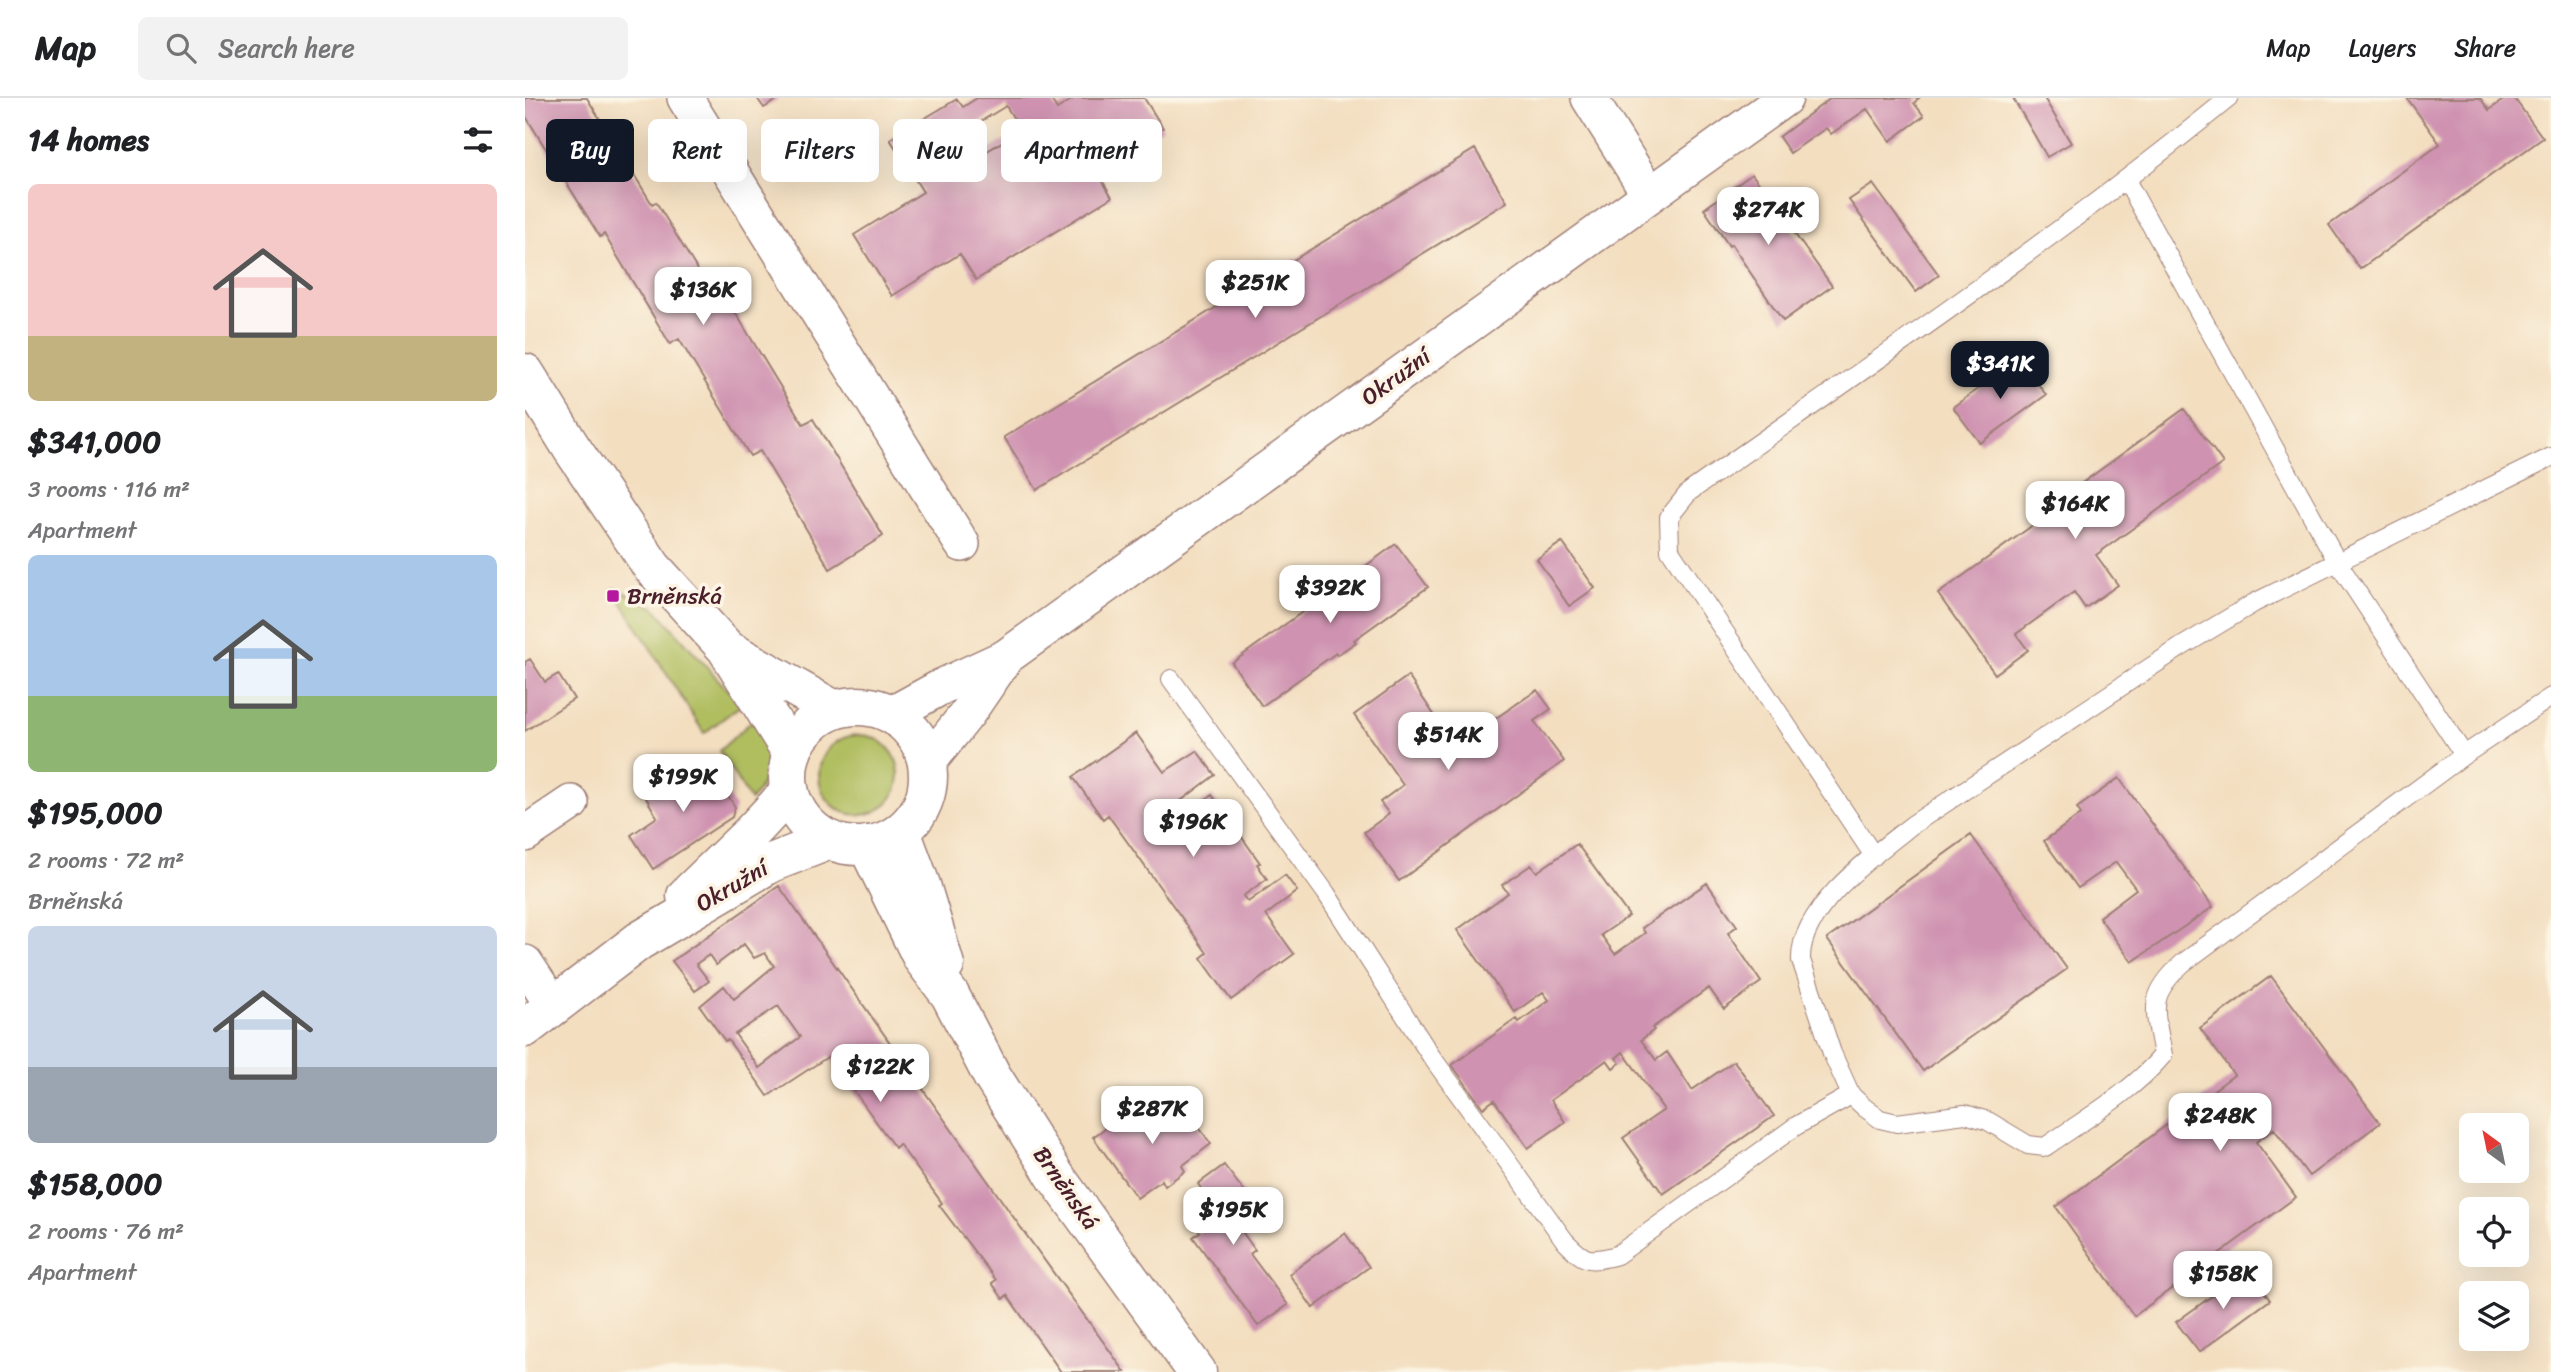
<!DOCTYPE html>
<meta charset="utf-8">
<style>
:root{--surface:#fff;--page:#f2f2f2;--text:#202124;--muted:#757577;--line:#e0e0e0;--accent:#111827}
body{margin:0;font-family:Sriracha,sans-serif;background:var(--page);color:var(--text);height:100vh;display:flex;flex-direction:column;font-size:26px;white-space:nowrap}
*{box-sizing:border-box;margin:0}
p{font-size:23px;color:var(--muted)}
.icon{flex:none;width:38px;height:38px;fill:none;stroke:currentColor;stroke-width:2;stroke-linecap:round;stroke-linejoin:round}
.map{position:relative;flex:1;overflow:hidden}
.details{display:flex;flex-direction:column;background:var(--surface);width:525px}
.details>*{flex:none}
.top-card{position:absolute;left:21px;top:21px;width:665px;height:63px;display:flex;gap:14px}
.needle{width:46px;rotate:327deg}
.controls{position:absolute;left:1934px;top:1015px;display:grid;gap:14px}
.controls a{display:grid;place-items:center;width:70px;height:70px;border-radius:10px;background:var(--surface);box-shadow:0 7px 28px #0002;font-size:35px}
.price{position:absolute;translate:-50% -60px;padding:0 16px;border-radius:14px;background:#fff;color:#222;font-size:23px;line-height:46px;filter:drop-shadow(0 2px 4px #0008)}
.price::after{content:'';position:absolute;left:50%;top:42px;width:21px;height:16px;margin-left:-10px;background:inherit;clip-path:polygon(0 0,100% 0,50% 100%)}
.price.active{background:var(--accent);color:#fff}
ul{padding:0;list-style:none}
li{display:grid;align-content:center;gap:14px;height:371px;padding:0 28px}
li span{display:grid;place-items:center;height:217px;border-radius:10px;color:#555}
li>.icon{margin-inline-start:auto}
span .icon{width:126px;height:126px;fill:#fffc;stroke-width:1}
li b{font-size:30px}
h2{display:flex;justify-content:space-between;align-items:center;height:84px;padding:0 28px;font-size:30px}
.pill{padding:0 24px;border-radius:10px;background:var(--surface);box-shadow:0 7px 28px #0002;font-size:24px;line-height:63px}
.pill.active{background:var(--accent);color:#fff}
header{display:flex;align-items:center;gap:42px;box-sizing:border-box;height:98px;padding:0 35px;background:var(--surface);border-bottom:2px solid var(--line)}
header strong{font-size:33px}
nav{display:flex;gap:38px;margin-inline-start:auto;font-size:24px}
.search{width:490px;height:63px;background:var(--page);display:flex;align-items:center;gap:18px;box-sizing:border-box;padding:0 24px;border-radius:10px;color:var(--muted);font-size:26px}
main{display:flex;flex:1;min-height:0}
.map>svg:first-child{display:block}
.green{fill:#b0be60;stroke:#7d6e46;stroke-width:2}
.building{fill:#cf93b1;fill-rule:evenodd}
.lines{fill:none;stroke-linecap:round;stroke-linejoin:round}
.service-casing{stroke:#9e7e76;stroke-width:20}
.minor-casing{stroke:#9e7e76;stroke-width:38}
.tertiary-casing{stroke:#9e7e76;stroke-width:41}
.secondary-casing{stroke:#9e7e76;stroke-width:41}
.service{stroke:#fff;stroke-width:18}
.minor{stroke:#fff;stroke-width:35}
.tertiary{stroke:#fff;stroke-width:38}
.secondary{stroke:#fff;stroke-width:38}
.poi-dot{fill:#b5179e;stroke:#fcf5e5;stroke-width:2.5}
.labels{text-anchor:middle;dominant-baseline:central;stroke-width:7;stroke-linejoin:round;paint-order:stroke}
.street-label{font-size:23px;fill:#4a1f2b;stroke:#fcf5e5}
.poi-label{font-size:23px;fill:#4a1f2b;stroke:#fcf5e5;text-anchor:start}
</style>
<header>
<strong>Map</strong>
<div class="search"><svg class="icon" aria-label="search" viewBox="0 0 24 24"><circle cx="10" cy="10" r="6"/><path d="M15 15l6 6"/></svg>Search here</div>
<nav><a>Map</a><a>Layers</a><a>Share</a></nav>
</header>
<main>
<section class="details">
<h2>14 homes<svg class="icon" aria-label="filters" viewBox="0 0 24 24"><path d="M4 7h16M4 17h16"/><circle cx="9" cy="7" r="2"/><circle cx="15" cy="17" r="2"/></svg></h2>
<ul>
<li><span style="background:linear-gradient(#f6c9c9 70%,#c2b280 0)"><svg class="icon" aria-label="home" viewBox="0 0 24 24"><path d="M3 11l9-7 9 7M6 9v11h12V9"/></svg></span><div><b>$341,000</b><p>3 rooms · 116 m²</p><p>Apartment</p></div></li>
<li><span style="background:linear-gradient(#a9c7e8 65%,#8fb573 0)"><svg class="icon" aria-label="home" viewBox="0 0 24 24"><path d="M3 11l9-7 9 7M6 9v11h12V9"/></svg></span><div><b>$195,000</b><p>2 rooms · 72 m²</p><p>Brněnská</p></div></li>
<li><span style="background:linear-gradient(#c9d6e8 65%,#9aa5b1 0)"><svg class="icon" aria-label="home" viewBox="0 0 24 24"><path d="M3 11l9-7 9 7M6 9v11h12V9"/></svg></span><div><b>$158,000</b><p>2 rooms · 76 m²</p><p>Apartment</p></div></li>
</ul>
</section>
<div class="map">
<svg width="2026" height="1274" viewBox="0 0 2026 1274">
<rect width="100%" height="100%" fill="#fcf5e5"/>
<filter id="ink" filterUnits="userSpaceOnUse"><feTurbulence type="fractalNoise" baseFrequency=".0143" numOctaves="2"/><feDisplacementMap in="SourceGraphic" scale="14" xChannelSelector="R" yChannelSelector="G"/><feConvolveMatrix kernelMatrix="1 2 1 2 8 2 1 2 1" color-interpolation-filters="sRGB"/></filter>
<filter id="wash" filterUnits="userSpaceOnUse"><feTurbulence type="fractalNoise" baseFrequency=".00686" numOctaves="4" result="noise"/><feDisplacementMap in="SourceGraphic" scale="28" xChannelSelector="R" yChannelSelector="G"/><feGaussianBlur stdDeviation="1.57" result="paint"/><feColorMatrix in="noise" values="0 0 0 0 0 0 0 0 0 0 0 0 0 0 0 0 0 1.4 0 .05"/><feComposite in="paint" operator="in"/></filter>
<g filter="url(#wash)">
<rect width="100%" height="100%" fill="#f3dec0"/>
<path class="green" d="M90 490 129 509 216 607 179 635 88 491Z
M229 621C246 658 252 668 226 703L194 653Z
M294 677a40 40 0 1 1 80 0a40 40 0 1 1-80 0Z"/>
<g id="blocks">
<path class="building" d="M0 0H62L127 106 131 104 198 214 207 209 278 326 288 321 358 438 305 471 235 353 225 358 154 241 145 246 79 136 75 139 0 17Z
M232 0H255L239 10Z
M452 0H525L532 11 550 0H619L638 30 571 72 587 99 451 182 435 156 367 198 329 137 398 94 365 41 432 1 438 9ZM481 8 496 32 430 73 415 48Z
M1306 0H1394L1389 5 1399 18 1365 43 1342 11 1306 36 1301 30 1265 55 1254 39Z
M1488 0H1519L1546 45 1522 59Z
M1882 0H1955L1964 12 1981 0H1989L2018 40 1835 171 1804 127 1915 46Z
M950 51 982 104 512 392 479 339Z
M1227 76 1307 188 1258 223 1206 146 1204 148 1179 111Z
M1348 86 1414 177 1391 194 1324 102Z
M1495 261 1521 297 1455 345 1428 309Z
M1659 311 1698 365 1571 457 1593 487 1560 510 1549 494 1491 536 1503 552 1470 576 1413 496 1519 419 1516 415Z
M1037 444 1070 490 1044 508 1012 461Z
M871 446 903 489 829 542 831 544 812 557 811 555 737 608 707 565Z
M5 561 20 584 33 576 49 601 0 633V564Z
M883 578 930 648 1012 592 1026 611 1009 623 1039 663 874 783 839 734 864 716 855 704 878 687 829 617Z
M611 635 639 674 672 653 690 677 653 705 660 716 687 697 735 765 732 766 742 781 718 798 723 804 760 777 772 793 741 817 769 856 706 902 676 860 682 855 583 717 578 721 548 679Z
M181 662 210 709 207 719 128 771 106 737 132 719 120 698Z
M1594 680 1688 809 1607 864 1574 819 1611 791 1591 764 1553 790 1519 743 1556 716 1552 710Z
M1446 737 1542 871 1398 973 1302 841Z
M1052 746 1104 818 1076 837 1090 856 1120 835 1117 830 1182 785 1212 828 1203 835 1236 884 1199 911 1184 890 1127 930 1129 932 1116 942 1131 962 1142 954 1167 992 1209 963 1249 1018 1138 1096 1098 1040 1139 1012 1098 954 1091 960 1095 965 1088 970 1082 962 1026 1002 1040 1024 1003 1050 969 1002 958 1010 927 967 991 921 994 924 1024 902 1018 894 990 914 932 832 983 795 977 787 1006 767 1012 774Z
M254 788 494 1127 600 1274H536L482 1197 478 1201 467 1185 471 1182 414 1107 417 1105 374 1046 370 1050 304 958 243 998 203 942 200 943 175 908 199 888 209 901 249 868 240 855 229 860 219 846 191 867 184 857 171 866 184 883 170 893 147 863ZM253 908 275 939 234 970 210 936Z
M1746 878 1855 1025 1784 1078 1749 1031 1731 1044 1771 1099 1609 1218 1531 1109 1709 977 1675 930Z
M652 999 686 1046 657 1068 660 1073 640 1088 637 1082 612 1100 568 1039 608 1010 618 1024Z
M699 1067 722 1097 703 1114 730 1152 725 1156 763 1207 733 1228 668 1139 675 1134 662 1115 684 1101 673 1086Z
M820 1135 844 1169 788 1210 764 1176Z
M1723 1172 1745 1202 1674 1254 1651 1224Z"/>
</g>
</g>
<g filter="url(#ink)">
<use href="#blocks" fill-opacity="0" stroke="#9e7e76" stroke-width="2"/>
<g class="lines">
<defs>
<path id="service" d="M1601 82 1813 465 1939 657
M2026 359 1729 505 1656 549 1387 727C1350 756 1274 810 1276 862L1307 955 1326 997 1340 1010 1355 1021 1372 1025 1440 1016 1463 1023 1503 1047 1520 1049C1560 1021 1606 995 1638 957 1630 911 1621 899 1658 865L1939 657 2026 599
M646 581 801 795 906 958 1040 1143C1061 1165 1064 1164 1092 1157L1271 1028 1326 997
M1349 758 1145 452 1144 419 1164 394C1346 266 1531 141 1704 0"/>
<path id="minor" d="M160 0 437 446
M1064 0 1125 97
M367 616 418 588 481 559 1260 0
M402 666 442 616 481 559
M0 736 46 705
M0 865 29 909"/>
<path id="tertiary" d="M161 798 225 736 264 694
M0 930 114 843 246 765 305 742"/>
<path id="secondary" d="M0 275 46 349 127 469 201 550 266 654
M209 555 308 611
M263 678a70 70 0 1 1 140 0a70 70 0 1 1-140 0Z
M376 733 396 787 420 867
M342 747 397 860 425 897 467 978 531 1079 672 1274"/>
</defs>
<use href="#service" class="service-casing"/>
<use href="#minor" class="minor-casing"/>
<use href="#tertiary" class="tertiary-casing"/>
<use href="#secondary" class="secondary-casing"/>
<use href="#service" class="service"/>
<use href="#minor" class="minor"/>
<use href="#tertiary" class="tertiary"/>
<use href="#secondary" class="secondary"/>
</g>
</g>
<rect class="poi-dot" x="81" y="491" width="14" height="14" rx="3.5"/>
<g class="labels">
<g class="street-label">
<text transform="translate(871 279) rotate(-36)">Okružní</text>
<text transform="translate(207 788) rotate(-30)">Okružní</text>
<text transform="translate(541 1090) rotate(55)">Brněnská</text>
</g>
<g class="poi-label">
<text x="102" y="498">Brněnská</text>
</g>
</g>
</svg>
<div class="controls">
<a><svg class="needle" viewBox="-14 -14 28 28"><path d="M0-13l5 13h-10z" fill="#e53935"/><path d="M0 13l5-13h-10z" fill="#757577"/></svg></a>
<a><svg class="icon" aria-label="locate" viewBox="0 0 24 24"><circle cx="12" cy="12" r="6"/><path d="M12 2v4M12 18v4M2 12h4M18 12h4"/></svg></a>
<a><svg class="icon" aria-label="layers" viewBox="0 0 24 24"><path d="M12 4l9 5-9 5-9-5zM3 14l9 5 9-5"/></svg></a>
</div>
<b class="price" style="left:1243px;top:149px">$274K</b>
<b class="price" style="left:730px;top:222px">$251K</b>
<b class="price" style="left:178px;top:229px">$136K</b>
<b class="price active" style="left:1475px;top:303px">$341K</b>
<b class="price" style="left:1550px;top:443px">$164K</b>
<b class="price" style="left:805px;top:527px">$392K</b>
<b class="price" style="left:923px;top:674px">$514K</b>
<b class="price" style="left:158px;top:716px">$199K</b>
<b class="price" style="left:668px;top:761px">$196K</b>
<b class="price" style="left:355px;top:1006px">$122K</b>
<b class="price" style="left:627px;top:1048px">$287K</b>
<b class="price" style="left:1695px;top:1055px">$248K</b>
<b class="price" style="left:708px;top:1149px">$195K</b>
<b class="price" style="left:1698px;top:1213px">$158K</b>
<div class="top-card">
<a class="pill active">Buy</a>
<a class="pill">Rent</a>
<a class="pill">Filters</a>
<a class="pill">New</a>
<a class="pill">Apartment</a>
</div>
</div>
</main>
